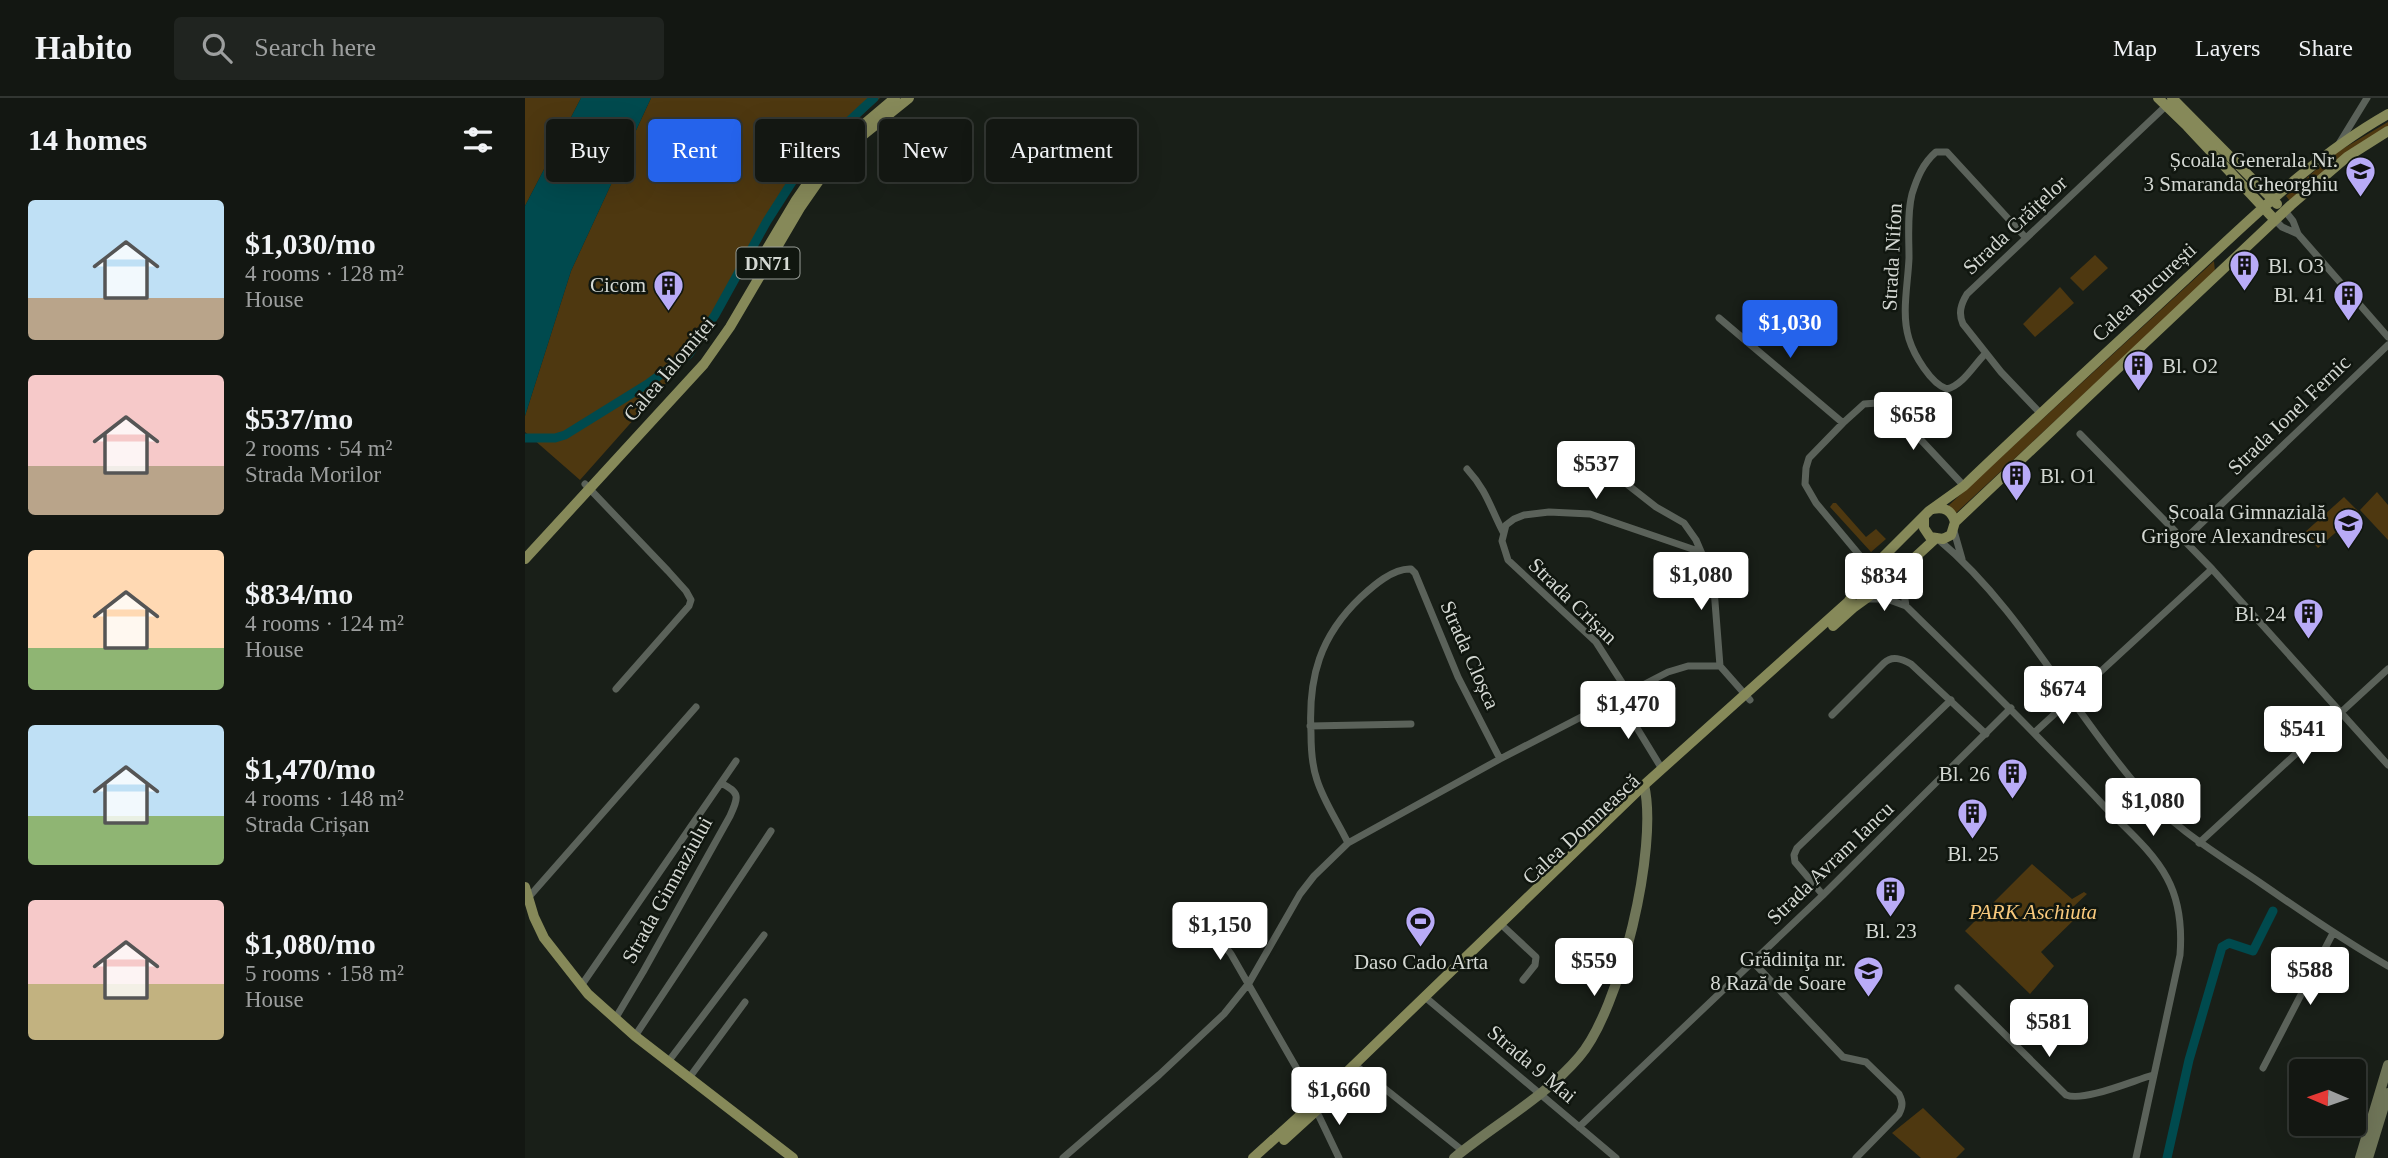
<!DOCTYPE html>
<meta charset="utf-8">
<style>
:root{--surface:#131712;--page:#202420;--text:#f1f3f6;--muted:#9d9f9f;--line:#323632;--accent:#2563eb}
body{margin:0;font-family:Georgia,serif;background:var(--page);color:var(--text);height:100vh;display:flex;flex-direction:column;font-size:26px;white-space:nowrap}
*{box-sizing:border-box;margin:0}
p{font-size:23px;color:var(--muted)}
.icon{flex:none;width:38px;height:38px;fill:none;stroke:currentColor;stroke-width:2;stroke-linecap:round;stroke-linejoin:round}
.map{position:relative;flex:1;overflow:hidden}
.drawer{display:flex;flex-direction:column;background:var(--surface);width:525px}
.drawer>*{flex:none}
.guide{position:absolute;left:21px;top:21px;width:665px;height:63px;display:flex;gap:14px}
.needle{width:46px;rotate:272deg}
.controls{position:absolute;left:1764px;top:961px;display:grid;gap:14px}
.controls a{display:grid;place-items:center;width:77px;height:77px;border-radius:7px;background:var(--surface);box-shadow:0 7px 28px #0002,0 0 0 2px var(--line);font-size:35px}
.price{position:absolute;translate:-50% -60px;padding:0 16px;border-radius:7px;background:#fff;color:#222;font-size:23px;line-height:46px;filter:drop-shadow(0 2px 4px #0008)}
.price::after{content:'';position:absolute;left:50%;top:42px;width:21px;height:16px;margin-left:-10px;background:inherit;clip-path:polygon(0 0,100% 0,50% 100%)}
.price.active{background:var(--accent);color:#fff}
ul{padding:0;list-style:none}
li{display:flex;align-items:center;gap:21px;height:175px;padding:0 28px}
li span{display:grid;place-items:center;flex:none;width:196px;height:140px;border-radius:7px;color:#555}
li>.icon{margin-inline-start:auto}
span .icon{width:84px;height:84px;fill:#fffc;stroke-width:1}
li b{font-size:30px}
h2{display:flex;justify-content:space-between;align-items:center;height:84px;padding:0 28px;font-size:30px}
.tag{padding:0 24px;border-radius:7px;background:var(--surface);box-shadow:0 7px 28px #0002,0 0 0 2px var(--line);font-size:24px;line-height:63px}
.tag.active{background:var(--accent);color:#fff}
header{display:flex;align-items:center;gap:42px;box-sizing:border-box;height:98px;padding:0 35px;background:var(--surface);border-bottom:2px solid var(--line)}
header strong{font-size:33px}
nav{display:flex;gap:38px;margin-inline-start:auto;font-size:24px}
.search{width:490px;height:63px;background:var(--page);display:flex;align-items:center;gap:18px;box-sizing:border-box;padding:0 24px;border-radius:7px;color:var(--muted);font-size:26px}
main{display:flex;flex:1;min-height:0}
.map>svg:first-child{display:block}
.green{fill:#4e3810}
.water{fill:#004a4e}
.lines{fill:none;stroke-linecap:round;stroke-linejoin:round}
.canal{stroke:#004a4e;stroke-width:9}
.street{stroke:#5b625a;stroke-width:7}
.secondary{stroke:#707659;stroke-width:10}
.primary{stroke:#868959;stroke-width:10}
.labels{text-anchor:middle;dominant-baseline:central;stroke-width:5;stroke-linejoin:round;paint-order:stroke}
.shield{fill:#10160f;stroke:#999e98;stroke-width:2}
.shield-label{font-size:19px;font-weight:bold;fill:#d4d8d3}
.poi-label{font-size:21px;fill:#d4d8d3;stroke:#10160f;text-anchor:end}
.street-label{font-size:21px;fill:#d4d8d3;stroke:#10160f}
.park-label{font-size:21px;font-style:italic;fill:#f8c97d;stroke:#10160f}
</style>
<header>
<strong>Habito</strong>
<div class="search"><svg class="icon" aria-label="search" viewBox="0 0 24 24"><circle cx="10" cy="10" r="6"/><path d="M15 15l6 6"/></svg>Search here</div>
<nav><a>Map</a><a>Layers</a><a>Share</a></nav>
</header>
<main>
<section class="drawer">
<h2>14 homes<svg class="icon" aria-label="filters" viewBox="0 0 24 24"><path d="M4 7h16M4 17h16"/><circle cx="9" cy="7" r="2"/><circle cx="15" cy="17" r="2"/></svg></h2>
<ul>
<li><span style="background:linear-gradient(#bfe0f5 70%,#b9a48a 0)"><svg class="icon" aria-label="home" viewBox="0 0 24 24"><path d="M3 11l9-7 9 7M6 9v11h12V9"/></svg></span><div><b>$1,030/mo</b><p>4 rooms · 128 m²</p><p>House</p></div></li>
<li><span style="background:linear-gradient(#f6c9c9 65%,#b9a48a 0)"><svg class="icon" aria-label="home" viewBox="0 0 24 24"><path d="M3 11l9-7 9 7M6 9v11h12V9"/></svg></span><div><b>$537/mo</b><p>2 rooms · 54 m²</p><p>Strada Morilor</p></div></li>
<li><span style="background:linear-gradient(#ffd9b3 70%,#8fb573 0)"><svg class="icon" aria-label="home" viewBox="0 0 24 24"><path d="M3 11l9-7 9 7M6 9v11h12V9"/></svg></span><div><b>$834/mo</b><p>4 rooms · 124 m²</p><p>House</p></div></li>
<li><span style="background:linear-gradient(#bfe0f5 65%,#8fb573 0)"><svg class="icon" aria-label="home" viewBox="0 0 24 24"><path d="M3 11l9-7 9 7M6 9v11h12V9"/></svg></span><div><b>$1,470/mo</b><p>4 rooms · 148 m²</p><p>Strada Crișan</p></div></li>
<li><span style="background:linear-gradient(#f6c9c9 60%,#c2b280 0)"><svg class="icon" aria-label="home" viewBox="0 0 24 24"><path d="M3 11l9-7 9 7M6 9v11h12V9"/></svg></span><div><b>$1,080/mo</b><p>5 rooms · 158 m²</p><p>House</p></div></li>
</ul>
</section>
<div class="map">
<svg width="1863" height="1060" viewBox="0 0 1863 1060">
<rect width="100%" height="100%" fill="#191f18"/>
<path class="green" d="M0 0H56L0 108Z
M126 0H355L297 54 277 77 254 108 183 233 166 257 55 382 0 334V318L46 173Z
M1863 24V32L1765 103 1761 98 1809 56Z
M1570 157 1583 170 1558 193 1545 180Z
M1689 163 1690 174 1431 415 1423 408Z
M1535 189 1549 205 1510 239 1498 226Z
M1852 394 1863 407V442L1835 412Z
M1819 399 1834 414 1793 450 1779 435Z
M1308 405H1311L1341 439 1351 431 1361 441 1346 454 1305 409Z
M1507 766 1547 801 1559 794 1562 796 1548 809 1555 816 1516 854 1529 868 1505 896 1440 833Z
M1398 1010 1440 1051 1431 1060H1396L1367 1035Z"/>
<path class="water" d="M56 0H126L46 173 0 318V108Z"/>
<g class="lines">
<path class="canal" d="M0 340H30L40 337 124 285 164 256 190 217 242 123 274 73 284 60 349 0
M1642 1060 1664 962 1697 849 1704 845 1728 853 1748 813"/>
<path class="street" d="M1815 44 1842 0
M1760 113 1768 123 1773 136 1863 239
M1750 122 1757 129 1773 136
M1194 220 1318 325
M1460 256C1449 267 1438 287 1422 291 1406 286 1389 257 1384 241 1376 216 1383 186 1384 160 1384 139 1382 116 1387 96 1392 80 1398 65 1411 54H1422L1501 140
M1516 316 1476 274 1438 226C1433 215 1436 206 1442 196L1644 5
M1555 336 1687 471 1863 667
M942 371C962 393 965 409 978 434
M60 386 143 473 161 493 166 502 164 508 91 591
M1103 387 1131 409 1159 425 1171 442 1183 470 1189 491 1195 568 1225 602
M1429 433 1437 461
M1414 442C1494 509 1545 610 1613 689 1647 729 1691 755 1734 784 1776 813 1818 842 1863 868
M1659 442 1863 247
M1346 471 1291 405 1280 386 1281 370 1284 360 1318 325 1339 306 1352 305 1358 307 1382 327 1439 388
M1378 471V489L1381 508
M1341 501H1362L1381 508C1448 574 1515 639 1579 708 1600 730 1627 752 1642 780 1655 804 1657 831 1655 857L1611 1060
M1103 594 1071 544 983 462 977 443 981 427 989 421 999 417 1024 414 1065 416 1176 454
M1093 599 1137 671
M1307 617 1359 565C1367 557 1377 561 1386 566L1461 636
M785 628 886 626
M1510 634 1687 471
M823 745C813 724 799 704 792 682 787 668 786 650 786 635 783 579 795 538 836 499 848 488 868 470 886 471L890 475 933 579 975 661
M1674 745 1863 571
M1298 797 1270 764 1269 757 1272 750 1426 602
M3 800 171 609
M980 830 1011 859 1010 867 998 882
M672 836C688 839 696 842 706 856L791 1004 792 1014 814 1060
M1228 864 1318 959 1341 964 1374 996C1378 1004 1378 1008 1374 1016L1331 1060
M56 888 211 663
M1433 890 1541 997C1559 1004 1607 983 1628 977
M900 899 1091 1060
M90 921 118 874 205 718C214 698 215 695 196 685
M110 938 246 733
M143 964 239 837
M830 967 938 1053
M1738 970 1808 835
M164 980 220 904
M1054 1029 1298 797 1486 610
M538 1060 634 977 699 916 724 885 775 796 789 778 823 745 975 661 1143 574 1163 568H1195"/>
<path class="secondary" d="M929 1060C970 1026 1019 1000 1054 959 1095 912 1134 748 1119 687
M1835 1060 1863 967
M1843 1060 1863 995"/>
<path class="primary" d="M1633 0 1662 28 1750 122
M1647 0 1752 106
M302 61 332 32 370 0
M240 154 271 102 289 76
M1399 419V430L1405 439 1418 441 1426 437 1430 424C1427 413 1419 408 1408 411
M1430 424 1766 107 1822 59 1863 33
M0 461 179 266 205 229 275 110 300 74 338 37 384 0
M1308 528 1328 510 1361 486 1410 441
M0 789 9 819 19 840 63 896 110 938 268 1060
M759 1042 804 1001
M728 1060 800 995 1119 687 1323 504 1346 471 1404 413 1439 388C1512 318 1587 250 1661 181 1725 122 1787 59 1863 16"/>
</g>
<defs>
<symbol id="school-pin" viewBox="-11 -11 22 30"><path d="M0 17L-7.5 6A9.5 9.5 0 1 1 7.5 6Z" fill="#b9abf7" stroke="#10160f"/><path d="M0-5L7-2L0 1L-7-2ZM-4 1L0 2.5L4 1V4Q0 6-4 4Z" fill="#111"/></symbol>
<symbol id="building-pin" viewBox="-11 -11 22 30"><path d="M0 17L-7.5 6A9.5 9.5 0 1 1 7.5 6Z" fill="#b9abf7" stroke="#10160f"/><path d="M-4-6H4V6H1V3H-1V6H-4ZM-2.5-4.3h1.7v1.8h-1.7ZM.8-4.3h1.7v1.8H.8ZM-2.5-1h1.7V.8h-1.7ZM.8-1h1.7V.8H.8Z" fill="#111"/></symbol>
<symbol id="stadium-pin" viewBox="-11 -11 22 30"><path d="M0 17L-7.5 6A9.5 9.5 0 1 1 7.5 6Z" fill="#b9abf7" stroke="#10160f"/><path d="M0-5a6.5 5 0 1 0 0 10a6.5 5 0 1 0 0-10ZM-3.5-1.8h7v3.6h-7Z" fill="#111"/></symbol>
</defs>
<g fill-rule="evenodd">
<use href="#school-pin" x="1818" y="56" width="35" height="47"/>
<use href="#building-pin" x="1702" y="150" width="35" height="47"/>
<use href="#building-pin" x="126" y="170" width="35" height="47"/>
<use href="#building-pin" x="1806" y="180" width="35" height="47"/>
<use href="#building-pin" x="1596" y="250" width="35" height="47"/>
<use href="#building-pin" x="1474" y="360" width="35" height="47"/>
<use href="#school-pin" x="1806" y="408" width="35" height="47"/>
<use href="#building-pin" x="1766" y="498" width="35" height="47"/>
<use href="#building-pin" x="1470" y="658" width="35" height="47"/>
<use href="#building-pin" x="1430" y="698" width="35" height="47"/>
<use href="#building-pin" x="1348" y="776" width="35" height="47"/>
<use href="#stadium-pin" x="878" y="806" width="35" height="47"/>
<use href="#school-pin" x="1326" y="856" width="35" height="47"/>
</g>
<g class="labels">
<rect class="shield" x="211.5" y="149.5" width="63" height="31" rx="5"/>
<g class="shield-label">
<text x="243" y="165">DN71</text>
</g>
<g class="poi-label">
<text x="1813" y="62">Școala Generala Nr.<tspan x="1813" dy="24">3 Smaranda Gheorghiu</tspan></text>
<text x="1743" y="168" text-anchor="start">Bl. O3</text>
<text x="121" y="187">Cicom</text>
<text x="1800" y="197">Bl. 41</text>
<text x="1637" y="268" text-anchor="start">Bl. O2</text>
<text x="1515" y="378" text-anchor="start">Bl. O1</text>
<text x="1801" y="414">Școala Gimnazială<tspan x="1801" dy="24">Grigore Alexandrescu</tspan></text>
<text x="1761" y="516">Bl. 24</text>
<text x="1465" y="676">Bl. 26</text>
<text x="1448" y="756" text-anchor="middle">Bl. 25</text>
<text x="1366" y="833" text-anchor="middle">Bl. 23</text>
<text x="1321" y="861">Grădiniţa nr.<tspan x="1321" dy="24">8 Rază de Soare</tspan></text>
<text x="896" y="864" text-anchor="middle">Daso Cado Arta</text>
</g>
<g class="street-label">
<text transform="translate(1490 127) rotate(-43)">Strada Crăițelor</text>
<text transform="translate(1367 159) rotate(-87)">Strada Nifon</text>
<text transform="translate(1619 194) rotate(-43)">Calea București</text>
<text transform="translate(144 271) rotate(-50)">Calea Ialomiței</text>
<text transform="translate(1764 317) rotate(-44)">Strada Ionel Fernic</text>
<text transform="translate(1048 503) rotate(44)">Strada Crișan</text>
<text transform="translate(945 557) rotate(66)">Strada Cloșca</text>
<text transform="translate(1056 731) rotate(-43)">Calea Domnească</text>
<text transform="translate(1305 765) rotate(-44)">Strada Avram Iancu</text>
<text transform="translate(142 792) rotate(-61)">Strada Gimnaziului</text>
<text transform="translate(1007 966) rotate(40)">Strada 9 Mai</text>
</g>
<g class="park-label">
<text x="1508" y="814">PARK Aschiuta</text>
</g>
</g>
</svg>
<div class="controls">
<a><svg class="needle" viewBox="-14 -14 28 28"><path d="M0-13l5 13h-10z" fill="#e53935"/><path d="M0 13l5-13h-10z" fill="#9d9f9f"/></svg></a>
</div>
<b class="price active" style="left:1265px;top:262px">$1,030</b>
<b class="price" style="left:1388px;top:354px">$658</b>
<b class="price" style="left:1071px;top:403px">$537</b>
<b class="price" style="left:1176px;top:514px">$1,080</b>
<b class="price" style="left:1359px;top:515px">$834</b>
<b class="price" style="left:1538px;top:628px">$674</b>
<b class="price" style="left:1103px;top:643px">$1,470</b>
<b class="price" style="left:1778px;top:668px">$541</b>
<b class="price" style="left:1628px;top:740px">$1,080</b>
<b class="price" style="left:695px;top:864px">$1,150</b>
<b class="price" style="left:1069px;top:900px">$559</b>
<b class="price" style="left:1785px;top:909px">$588</b>
<b class="price" style="left:1524px;top:961px">$581</b>
<b class="price" style="left:814px;top:1029px">$1,660</b>
<div class="guide">
<a class="tag">Buy</a>
<a class="tag active">Rent</a>
<a class="tag">Filters</a>
<a class="tag">New</a>
<a class="tag">Apartment</a>
</div>
</div>
</main>
